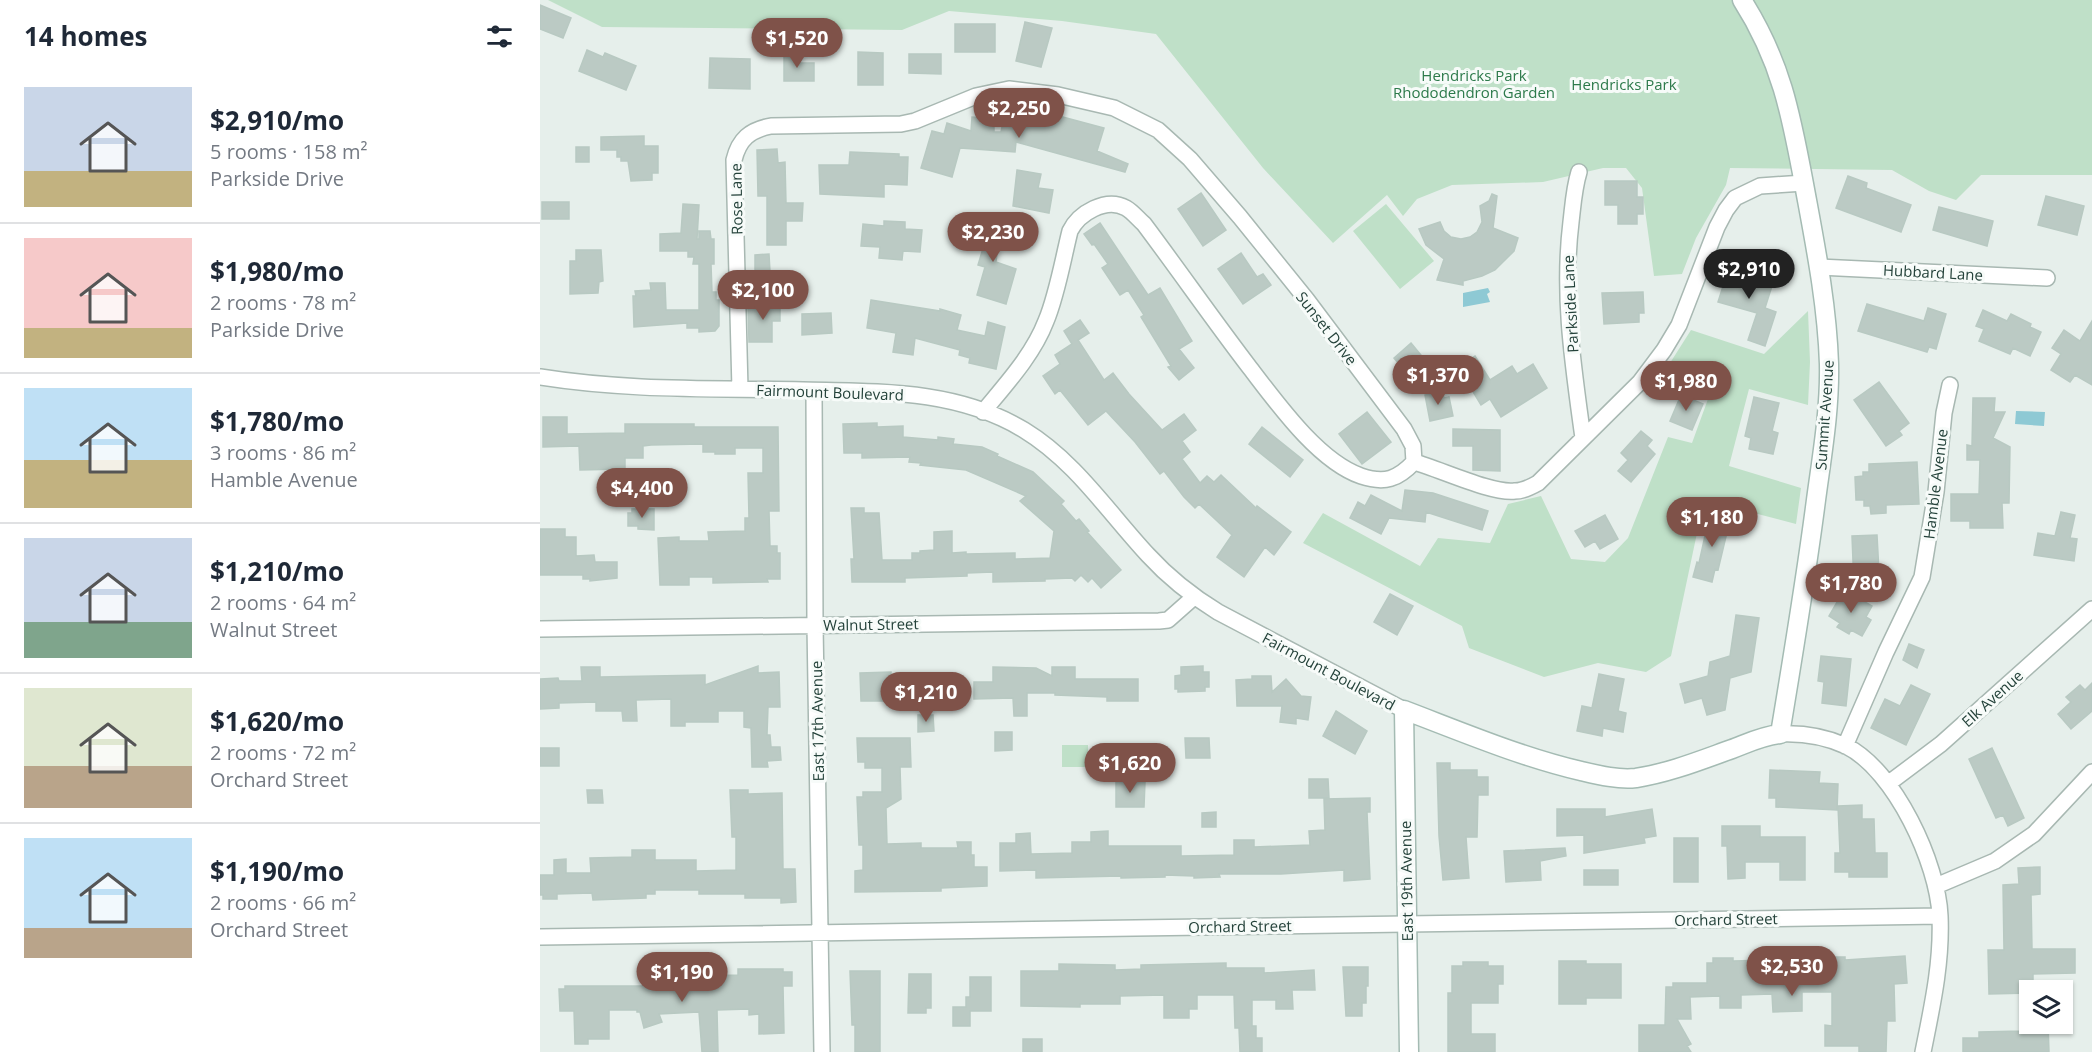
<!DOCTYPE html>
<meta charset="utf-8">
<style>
:root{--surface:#fff;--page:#f2f2f3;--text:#1f2937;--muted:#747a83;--line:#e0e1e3;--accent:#7f5249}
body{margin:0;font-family:"Open Sans",sans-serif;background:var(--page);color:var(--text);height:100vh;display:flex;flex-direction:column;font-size:22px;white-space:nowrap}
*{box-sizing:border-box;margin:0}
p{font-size:20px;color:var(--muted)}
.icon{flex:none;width:33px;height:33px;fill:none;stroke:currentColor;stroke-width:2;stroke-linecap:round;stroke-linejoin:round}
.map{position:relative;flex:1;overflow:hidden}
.sheet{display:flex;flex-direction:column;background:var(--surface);width:540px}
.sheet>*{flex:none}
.fabs{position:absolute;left:1479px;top:980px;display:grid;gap:12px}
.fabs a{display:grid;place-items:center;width:54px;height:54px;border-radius:0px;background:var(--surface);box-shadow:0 2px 4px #0004;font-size:30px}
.price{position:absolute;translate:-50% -51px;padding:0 14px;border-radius:21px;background:var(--accent);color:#fff;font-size:20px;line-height:39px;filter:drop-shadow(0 2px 3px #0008)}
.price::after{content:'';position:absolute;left:50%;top:36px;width:18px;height:14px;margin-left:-9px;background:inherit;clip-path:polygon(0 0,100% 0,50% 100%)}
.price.selected{background:#222;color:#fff}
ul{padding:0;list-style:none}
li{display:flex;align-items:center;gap:18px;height:150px;padding:0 24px}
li+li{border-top:2px solid var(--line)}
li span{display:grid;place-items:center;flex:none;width:168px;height:120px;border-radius:0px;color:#555}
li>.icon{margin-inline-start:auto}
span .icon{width:72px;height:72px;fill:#fffc;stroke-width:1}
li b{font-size:26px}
h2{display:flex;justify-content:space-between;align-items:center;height:72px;padding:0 24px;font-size:26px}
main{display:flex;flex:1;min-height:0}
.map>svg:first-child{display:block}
.green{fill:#bfe0c8}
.water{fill:#8ec9d4}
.building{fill:#bbcac4;stroke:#b8c9c2;stroke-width:1.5}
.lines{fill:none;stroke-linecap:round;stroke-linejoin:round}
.street-casing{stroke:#a8b8b2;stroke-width:18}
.secondary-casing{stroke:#a4bbb3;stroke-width:21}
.street{stroke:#fff;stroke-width:15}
.secondary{stroke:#fff;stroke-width:18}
.labels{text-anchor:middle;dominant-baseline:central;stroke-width:6;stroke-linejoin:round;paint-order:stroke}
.park-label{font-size:15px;fill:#2d7a4b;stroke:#f7fbf9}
.street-label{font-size:15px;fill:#24423a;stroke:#f7fbf9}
</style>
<main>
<section class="sheet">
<h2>14 homes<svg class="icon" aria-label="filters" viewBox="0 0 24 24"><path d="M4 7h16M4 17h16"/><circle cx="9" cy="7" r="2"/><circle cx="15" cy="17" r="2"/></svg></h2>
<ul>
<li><span style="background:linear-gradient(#c9d6e8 70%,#c2b280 0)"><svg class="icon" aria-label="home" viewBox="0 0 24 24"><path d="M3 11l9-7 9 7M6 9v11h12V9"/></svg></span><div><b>$2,910/mo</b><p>5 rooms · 158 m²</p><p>Parkside Drive</p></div></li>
<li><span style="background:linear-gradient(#f6c9c9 75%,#c2b280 0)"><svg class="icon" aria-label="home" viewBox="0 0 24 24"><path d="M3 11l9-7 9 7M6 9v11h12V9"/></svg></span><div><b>$1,980/mo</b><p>2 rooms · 78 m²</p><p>Parkside Drive</p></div></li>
<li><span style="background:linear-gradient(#bfe0f5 60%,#c2b280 0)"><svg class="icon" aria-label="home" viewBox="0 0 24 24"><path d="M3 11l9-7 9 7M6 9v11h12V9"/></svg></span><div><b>$1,780/mo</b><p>3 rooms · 86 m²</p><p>Hamble Avenue</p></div></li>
<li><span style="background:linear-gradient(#c9d6e8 70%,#7fa58c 0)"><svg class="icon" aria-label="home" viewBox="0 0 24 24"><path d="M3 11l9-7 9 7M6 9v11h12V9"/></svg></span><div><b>$1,210/mo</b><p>2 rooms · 64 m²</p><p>Walnut Street</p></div></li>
<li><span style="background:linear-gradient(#dfe7d0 65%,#b9a48a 0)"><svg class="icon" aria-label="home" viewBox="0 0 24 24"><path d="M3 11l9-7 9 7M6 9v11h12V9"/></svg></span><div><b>$1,620/mo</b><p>2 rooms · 72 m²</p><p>Orchard Street</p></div></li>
<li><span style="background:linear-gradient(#bfe0f5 75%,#b9a48a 0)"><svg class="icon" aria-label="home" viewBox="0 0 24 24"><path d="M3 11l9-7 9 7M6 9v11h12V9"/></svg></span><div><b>$1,190/mo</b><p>2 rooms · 66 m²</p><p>Orchard Street</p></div></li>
</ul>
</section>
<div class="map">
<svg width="1552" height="1052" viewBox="0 0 1552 1052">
<rect width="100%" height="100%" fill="#e6efeb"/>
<path class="green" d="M8 0H1552V175H1441L1416 200 1389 191 1352 170 1190 168 1186 185 1156 238 1142 274 1114 276 1102 188 1086 168H1063L1003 182 912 185 877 199 863 216 847 195 793 243 723 168 616 34 522 21 409 11 362 30 62 27Z
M846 204 894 261 860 289 813 231Z
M1268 311 1270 362 1268 405 1209 389 1189 466 1261 488 1256 524 1164 500 1131 656 1106 672 1058 663 1004 677 929 648 922 626 763 543 783 513 880 566 898 538 950 543 968 504 1001 496 1031 559 1065 562 1088 538 1128 437 1152 443 1168 399 1123 374 1151 330 1224 354Z
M522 745H548V767H522Z"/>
<path class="water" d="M948 288 950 292 947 294 950 302 923 307V293Z
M1476 411 1505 412 1504 426 1475 424Z"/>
<path class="building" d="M0 5 31 18 23 38 0 29Z
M485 22 512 28 501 67 476 61Z
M415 24H455V52H415Z
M47 50 63 57 65 53 96 66 86 90 39 71Z
M244 51H257V63H274V81H244Z
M318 52 343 53V85H318Z
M369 54H401V74L369 73Z
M170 58 210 59V89L169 88Z
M466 107 493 109 564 128 557 151 588 164 585 172 476 142 475 152 420 148 412 177 381 168 392 131 404 134 407 123 431 131 432 117 454 119V132H461Z
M104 136V146H118V173H112V180L91 181 88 161H81V157H77V150H61V137Z
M36 147H49V162H36Z
M237 149 238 163 245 162 246 203H263L262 221H246V245H227V196H218L217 150Z
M310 152 359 154V157H368L367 185 344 184V197L280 194 279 165H309Z
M477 170 501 174 498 188 513 190 509 213 473 206Z
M1308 176 1327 183 1326 188 1371 205 1361 232 1296 208Z
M1065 181H1097V197H1103V214H1097V224H1078V205H1065Z
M661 193 686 230 663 246 638 209Z
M952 194 957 196 953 228 978 238 974 251 955 270 942 276 923 281V285L897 280 904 259 886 245 879 229 900 222 904 231 911 237 921 239 930 237 937 232 942 222 940 206 949 201Z
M1506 196 1544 206 1537 235 1498 225Z
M2 202H29V219H2Z
M143 204 159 205 157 239H159V231H170L171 239H174V264H171L172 292H176V300H179V326L175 331 159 332V328H147V323L94 327 93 296H96L95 291 111 290 110 283H125L126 310H159V264H153L154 257H148V251H120V234L141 233Z
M1399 207 1453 221 1447 246 1393 230Z
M446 216 461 218 456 262 476 269 466 304 437 295 445 267 438 265 444 245 433 244 435 228 444 229Z
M344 221 365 222V229L382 230 380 252 363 251 362 260 339 258 340 247 321 246 323 224 344 226Z
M560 223 608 295 620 288 652 341 639 349 654 368 639 380 628 367 631 366 601 317 604 315 588 290 580 295 562 268 568 264 554 244 552 245 544 234Z
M36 250H61L63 281 59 282 58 293 30 294V261H36Z
M701 253 717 277 723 274 731 285 703 304 678 269Z
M229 254 230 272H215V255Z
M1192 258 1208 264 1204 276 1232 286 1225 308 1236 312 1225 346 1208 340 1217 313 1178 302Z
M1103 292 1104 313H1099V322L1064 324 1062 293Z
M225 300H240V321H232V342H209L208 307H225Z
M331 300 400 311V309L421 315 417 330 445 336 448 322 465 327 456 369 429 363 430 358 419 355 420 350 375 338 373 355 353 352 356 333 327 328Z
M1327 304 1384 321 1388 308 1406 314 1396 349 1389 347 1387 352 1318 331Z
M1443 310 1467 321 1471 314 1491 324 1490 327 1501 332 1490 356 1473 348 1470 354 1439 341 1444 329 1436 326Z
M291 313 292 333 262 335V314Z
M540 320 549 333 538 340 564 380 573 373 589 394 622 430 644 414 656 430 642 441 650 452 642 459 660 483 667 476 674 482 681 475 716 508 717 506 751 532 734 555 725 547 704 577 677 557 692 535 659 504 655 508 644 497 624 471 620 474 595 442 566 411 548 425 520 390 515 394 503 376 520 364 515 355 532 344 524 331Z
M1552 321V385L1535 375 1530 382 1511 370 1521 354 1512 348 1524 330 1540 341Z
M871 343 894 371 877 386 854 358Z
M935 356 950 380 972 366 977 374 993 364 1007 388 961 417 950 399 941 405 918 367Z
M1339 382 1369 423 1359 431 1362 435 1346 446 1314 400Z
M902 391 904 398 909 397 913 416 890 421 885 395Z
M1141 395 1163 404 1152 430 1130 421Z
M1214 397 1239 403 1232 431 1238 433 1233 454 1209 449 1211 438 1205 436Z
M1433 398H1455L1454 412H1465L1453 438 1470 447 1469 503H1462L1463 528H1430V521H1411V494H1439L1440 460H1427V445L1432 446Z
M827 412 851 442 822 464 799 434Z
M3 417H27V434L85 433V424H154V427H238L239 511H229L230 546H237V553H240V579H227L228 582 173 583V577H149V585H120L118 538 139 537V541H169L168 532 205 531V518H209L208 473H223V448H195V454H175V452H163V444L111 445 103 446V458H85V469L40 470 39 446 3 447Z
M337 423V427L363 426V437L398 440V437L414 439 413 444 442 447 458 454 457 456 493 472 524 501 521 504 536 521 539 519 549 531 547 532 581 570 561 588 552 578 548 582 541 575 535 581 532 578 505 579V581L453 582V572L427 573V576L365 578V582H312L311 559H314L311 508H324V513H339L342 560H372V553H380V551L394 550V532L412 531V553L426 552V554L475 553V559L510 558 514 531 480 501 486 496 426 470 380 465 381 463 369 462 370 457 322 458V453H304L303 424Z
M722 427 763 460 750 477 709 444Z
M913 429 960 430V471L933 470V446H913Z
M1101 431 1112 440 1107 446 1115 454 1091 482 1078 471 1088 460 1081 453Z
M1377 462 1379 504 1346 505V513L1331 514 1330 506H1324V500H1316L1315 477 1323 476V472H1329V464Z
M865 490 893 493 948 511 942 530 886 512 885 522 849 518 841 534 810 518 818 502 825 506 831 495 862 511Z
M92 509H114V530L98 529V526H88V513H92Z
M1521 512 1535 515 1530 538 1537 539 1534 561 1494 555 1498 533 1515 536Z
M1170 513 1185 516 1183 527 1188 528 1178 570 1175 569 1172 582 1153 577 1157 562 1159 563Z
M1065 515 1078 539 1060 549 1055 541 1045 547 1035 531Z
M0 529H25V537H36V556L54 555 55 562H77V578L50 581V579H43V575H0Z
M1337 535 1339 572 1349 571V585L1314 586 1312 536Z
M1304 590 1332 606 1326 617 1331 620 1322 636 1311 630 1309 634 1297 627 1300 623 1289 616Z
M850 594 873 606 857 635 834 622Z
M1196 615 1219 618 1211 672 1190 678 1185 710 1167 715 1162 698 1145 703 1140 684 1168 676 1170 662 1190 656Z
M1369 644 1384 650 1377 668 1363 660Z
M1281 656 1311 659 1306 706 1282 703 1284 682 1278 681Z
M218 666V673L239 672 240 707H228L227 735H230L231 747H240L241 760 227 761 228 767H212L211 728 204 727V711H178V722H145V726H131V699L96 700 97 721H83L82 711H56V702L19 703V708L0 709V679L18 678 19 681H42L41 667H60V677L165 675V685Z
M663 666V672H669V687H665V691L638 692V689H635V676L641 675V667Z
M453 667 496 668 512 676V667H535V679H598V701H567V697L515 695V693H487V716H474L473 698 434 699V682H453Z
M351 672V692L345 691V701H321L320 673Z
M1059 674 1084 679 1078 711 1086 713 1083 732 1063 728 1062 736 1037 731 1042 706 1052 708Z
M712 676H731L732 692 746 679 761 696 771 697 768 720 756 718V724L740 722 742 706H697L696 680 712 679Z
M1552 683V711L1531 729 1518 714 1531 702 1526 697 1540 685 1545 690Z
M1371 685 1390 694 1366 745 1331 728 1345 699 1360 706Z
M796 711 827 731 815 754 783 736Z
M378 715H393L394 731 378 732Z
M455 732H472V750L455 751Z
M317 738H370L371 767H360L361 799 346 808 347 844 381 843V848H418L417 842H431V855H434V867H447V886L401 888V891L315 892V871L323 870V845H319L317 797H323V792H342V768H325V762H318Z
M645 738H669L670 758H646Z
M0 748H19V766H0Z
M1452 748 1484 818 1468 826 1463 815 1456 818 1429 759Z
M897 763H910V770H937V777H948V795H938L937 837H926L929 878 903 880 899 836Z
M1230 770 1280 772 1279 783 1298 784 1297 810 1236 807V798H1229Z
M769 779H788L789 798H769Z
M576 782H605L604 807H576Z
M47 790H62L63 803H48Z
M190 790H208V794L242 793 243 869H255L256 902 241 903V898H205V894H159V890H115V894H106V898L53 900 52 893 17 894V899H3V895H0V875H14V860L26 859V873H51L50 858 92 857V850H115V860H156V871L196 870V837H192Z
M830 798V812H827L830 879 804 881V870L741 874H679L680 877 654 878V876L625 875V877L581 878V876L496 878V870L460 871V843H476V834L490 833 491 854 532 853V842H551V832L568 831V846H641V856L694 855V840H714V847L770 845 769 831 785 830 784 799Z
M1322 805V819H1334L1335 853H1347V877H1309V872H1295V853H1300L1298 806Z
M1017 809H1065V817L1112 809 1116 836 1104 838 1105 843 1044 853V835L1017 836Z
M676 812V827H662V813Z
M1182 826H1220V837H1265V880H1240V862H1205V878L1188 879 1187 846H1182Z
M1134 838H1158V882H1134Z
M1025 848 1026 856 1000 861 1001 880 966 882 964 851Z
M1500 867V894L1491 895 1492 949H1535V973L1493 974V990H1490V993L1449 994 1448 950H1464L1463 885 1479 884 1478 868Z
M1044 870H1078V885H1044Z
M1365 956 1367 983 1354 984 1355 1021H1347L1346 1052H1319V1046H1285V1025L1292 1026V992H1262V1011L1233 1012 1232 994 1201 995V1008H1180V996L1150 997 1151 1019H1137L1151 1044 1147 1046 1151 1052H1099V1025H1125L1126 987H1133V983H1167V963H1173V958H1193V961L1262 959V963L1292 962V957H1305V960Z
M1019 961H1046V964H1081V998H1046V1004H1019Z
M923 962H948V966H963V984H958V1003H931V1034H955V1052H908V993H912V966H923Z
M686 963V968H724V973L774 970 775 990H752L753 1009H736V1000H712V1026H716V1038H722V1052H700L699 1028H695L694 995H657V1009H649V1018H624V995L580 996V1004H540V1007L481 1006V971H519V964L575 965V970L601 969V965Z
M803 967H828V986H826V1003H822V1016H806Z
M198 969H243V972H252V986H243L244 1033 219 1034V1014L209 1015V1009L177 1010 178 1052H162L159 1012 119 1014 122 1022 104 1028 100 1012H97V1010H69V1039H48V1044H35L34 1011H20L19 989H25V986H102L105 983H132V980L167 979V976L198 975Z
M310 971H340V1052H315V1025H312Z
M369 974H391V1008H386V1013H368Z
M430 977H451V1011H430V1026H413V1007H426V997H430Z
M1482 1023H1508L1509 1052H1423V1038H1439V1032L1482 1031Z
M483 1039H502V1052H483Z"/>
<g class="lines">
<defs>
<path id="street" d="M1039 172C1034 188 1033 205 1031 222 1022 295 1033 365 1043 438
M1279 267 1507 278
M0 377C87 391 175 388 263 390 338 392 416 389 484 430 535 461 568 512 608 555 629 578 652 596 678 612L864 710
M200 389 194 160C199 139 210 130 231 126L361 124 375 121 436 96 469 89 518 95 574 108 618 130 650 159 700 217 767 300 864 429 873 446 874 462C858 479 845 484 821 476 778 461 737 403 710 368 674 321 640 272 604 224 598 219 593 212 586 208 566 197 539 213 530 231 523 259 517 295 506 321 493 355 466 384 443 412
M274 391 275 625 282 1052
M874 462C900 469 952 494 975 491 983 491 991 487 998 483L1100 382 1124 350 1139 325 1177 227 1186 210 1195 198 1220 186 1264 183
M0 629 619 621 628 620 654 597
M1240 734C1262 733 1286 737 1306 746 1355 770 1398 864 1400 916 1402 963 1392 1007 1383 1052
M1305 746 1346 652 1382 577 1396 492 1404 413 1410 385
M1349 783 1401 744 1552 609
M1396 886 1455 861 1494 834 1552 772
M0 937 1400 916"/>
<path id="secondary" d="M869 1052 864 710C922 732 981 757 1041 771 1058 775 1078 780 1096 778 1129 773 1161 760 1192 749 1208 743 1222 736 1240 734 1253 656 1266 578 1276 500 1282 455 1290 410 1289 364 1287 303 1275 244 1264 184 1251 114 1241 61 1202 0"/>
</defs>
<use href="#street" class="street-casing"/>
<use href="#secondary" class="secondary-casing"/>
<use href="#street" class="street"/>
<use href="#secondary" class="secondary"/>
</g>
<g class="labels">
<g class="park-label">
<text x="934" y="75">Hendricks Park<tspan x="934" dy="17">Rhododendron Garden</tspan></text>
<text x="1084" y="84">Hendricks Park</text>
</g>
<g class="street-label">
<text transform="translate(196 199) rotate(-91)">Rose Lane</text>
<text transform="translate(1393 272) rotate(3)">Hubbard Lane</text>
<text transform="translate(1030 304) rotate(-93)">Parkside Lane</text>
<text transform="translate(787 328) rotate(52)">Sunset Drive</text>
<text transform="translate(290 392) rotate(2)">Fairmount Boulevard</text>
<text transform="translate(1284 415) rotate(-86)">Summit Avenue</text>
<text transform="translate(1395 484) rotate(-83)">Hamble Avenue</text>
<text transform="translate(331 624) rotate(-1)">Walnut Street</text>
<text transform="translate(789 671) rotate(28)">Fairmount Boulevard</text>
<text transform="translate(1452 698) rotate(-42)">Elk Avenue</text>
<text transform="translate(277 721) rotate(-91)">East 17th Avenue</text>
<text transform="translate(866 881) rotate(-91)">East 19th Avenue</text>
<text transform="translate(1186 919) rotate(-1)">Orchard Street</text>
<text transform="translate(700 926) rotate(-1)">Orchard Street</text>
</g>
</g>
</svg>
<div class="fabs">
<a><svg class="icon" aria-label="layers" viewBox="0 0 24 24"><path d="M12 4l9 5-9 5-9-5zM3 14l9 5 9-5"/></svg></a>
</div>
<b class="price" style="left:257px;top:69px">$1,520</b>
<b class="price" style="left:479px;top:139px">$2,250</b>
<b class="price" style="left:453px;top:263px">$2,230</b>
<b class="price selected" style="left:1209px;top:300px">$2,910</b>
<b class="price" style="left:223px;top:321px">$2,100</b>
<b class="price" style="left:898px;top:406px">$1,370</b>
<b class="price" style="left:1146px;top:412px">$1,980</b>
<b class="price" style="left:102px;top:519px">$4,400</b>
<b class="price" style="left:1172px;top:548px">$1,180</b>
<b class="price" style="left:1311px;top:614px">$1,780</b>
<b class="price" style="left:386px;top:723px">$1,210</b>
<b class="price" style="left:590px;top:794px">$1,620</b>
<b class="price" style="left:1252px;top:997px">$2,530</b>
<b class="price" style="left:142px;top:1003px">$1,190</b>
</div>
</main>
